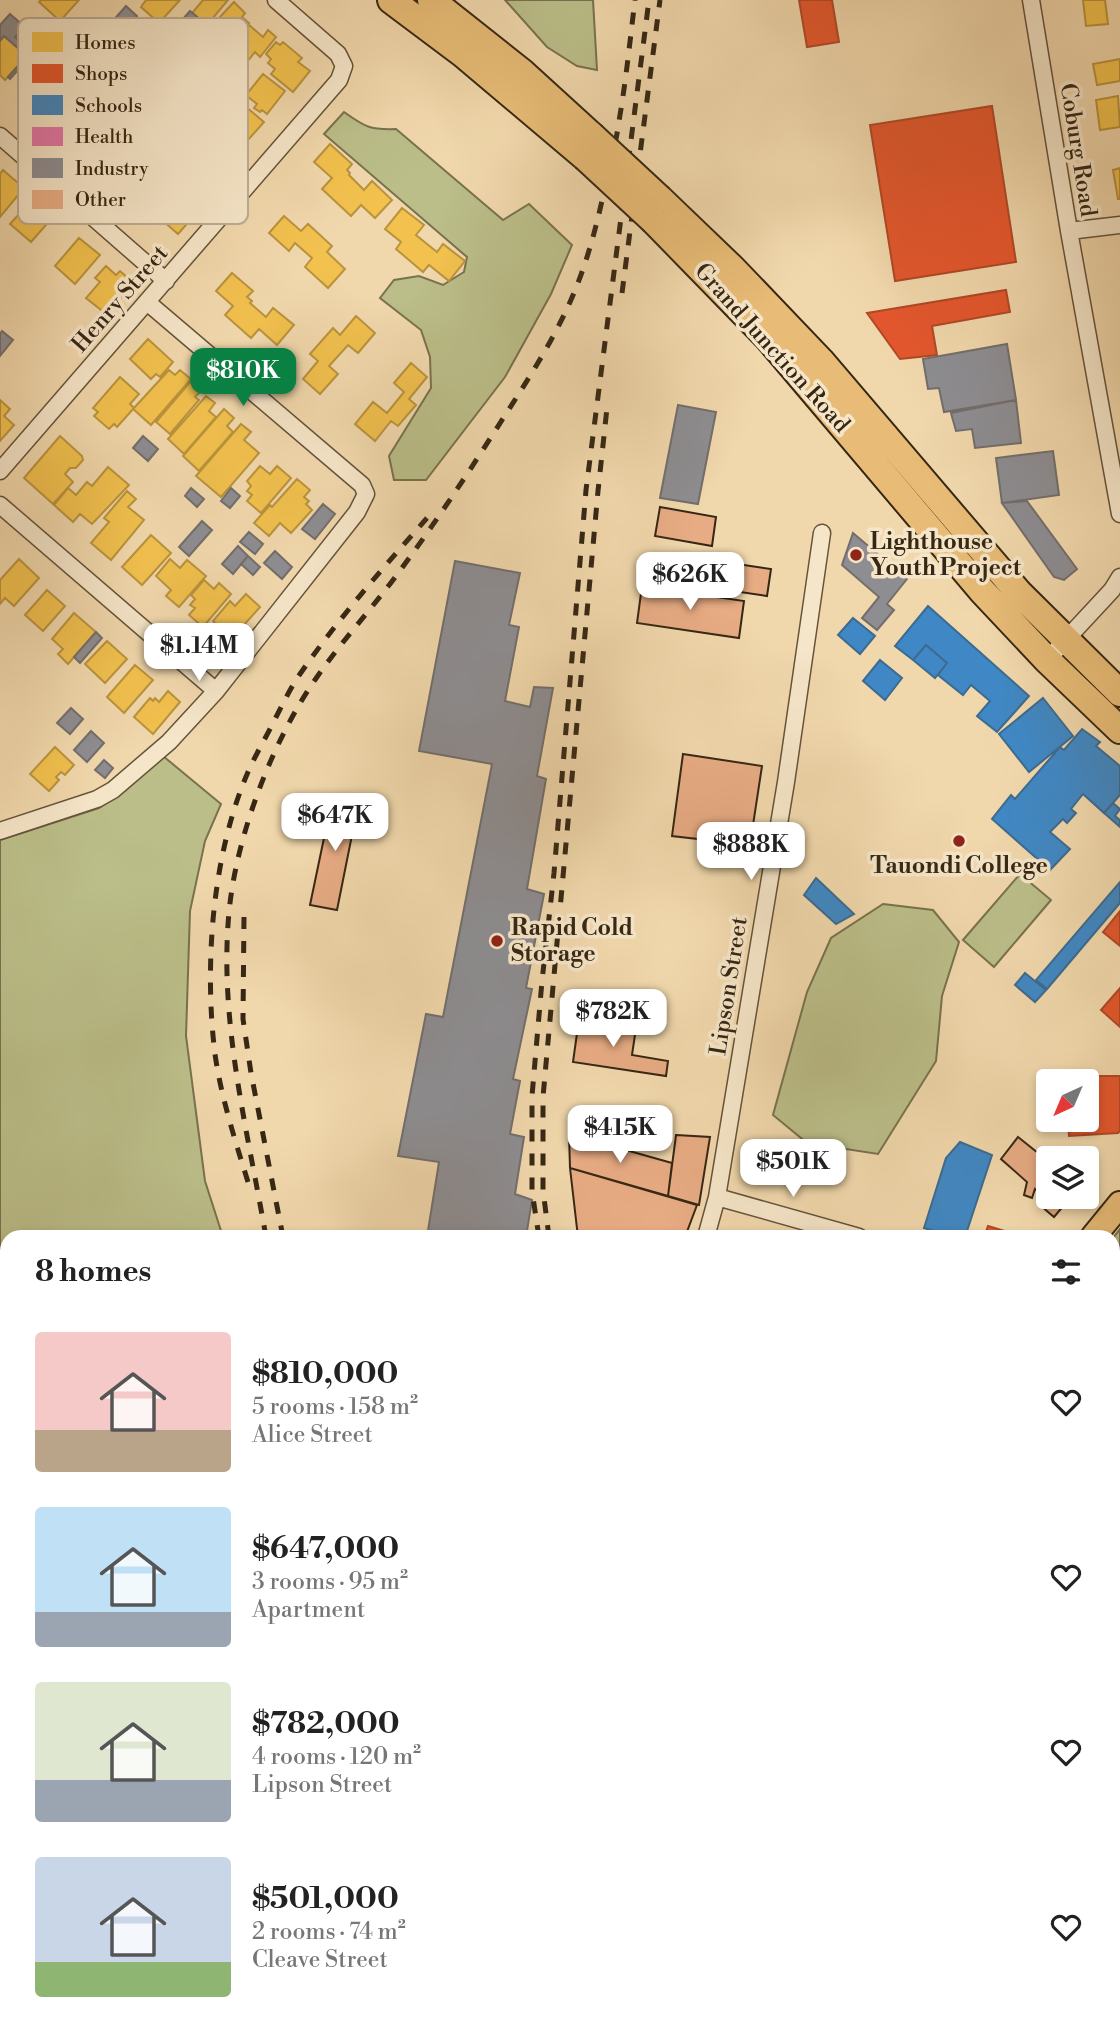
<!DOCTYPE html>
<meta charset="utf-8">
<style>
:root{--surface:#fff;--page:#f2f2f2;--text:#222;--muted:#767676;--accent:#0b8043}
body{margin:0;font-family:"Libre Bodoni",serif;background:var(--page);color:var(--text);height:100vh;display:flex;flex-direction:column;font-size:26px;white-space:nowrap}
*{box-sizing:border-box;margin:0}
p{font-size:23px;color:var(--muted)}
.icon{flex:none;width:38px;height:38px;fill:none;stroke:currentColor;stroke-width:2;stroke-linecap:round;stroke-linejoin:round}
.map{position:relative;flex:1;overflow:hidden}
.details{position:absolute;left:0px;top:1230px;width:1120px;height:800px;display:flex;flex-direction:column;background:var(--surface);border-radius:21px 21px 0 0;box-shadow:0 4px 10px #0003}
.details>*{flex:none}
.needle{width:46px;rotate:224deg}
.controls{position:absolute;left:1036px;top:1069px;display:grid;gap:14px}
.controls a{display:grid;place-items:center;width:63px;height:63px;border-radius:7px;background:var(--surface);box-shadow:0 4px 10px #0003;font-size:35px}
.price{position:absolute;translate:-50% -60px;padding:0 16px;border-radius:14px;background:#fff;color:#222;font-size:23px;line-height:46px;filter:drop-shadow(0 2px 4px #0008)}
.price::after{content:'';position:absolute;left:50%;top:42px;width:21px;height:16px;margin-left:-10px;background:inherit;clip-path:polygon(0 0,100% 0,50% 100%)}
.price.selected{background:var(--accent);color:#fff}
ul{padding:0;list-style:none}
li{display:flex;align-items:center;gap:21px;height:175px;padding:0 35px}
li span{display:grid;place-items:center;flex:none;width:196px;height:140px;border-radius:7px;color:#555}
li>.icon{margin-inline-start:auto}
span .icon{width:84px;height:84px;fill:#fffc;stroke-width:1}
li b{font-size:30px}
h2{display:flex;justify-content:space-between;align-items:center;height:84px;padding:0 35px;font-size:30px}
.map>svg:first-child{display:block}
.green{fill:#bbbe89;stroke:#78724e;stroke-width:2}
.homes{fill:#f2c14e;stroke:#ba933d;stroke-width:2}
.shops{fill:#e4572e;stroke:#b04926;stroke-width:2}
.schools{fill:#3f88c5;stroke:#3c6b90;stroke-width:2}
.health{fill:#e377a8;stroke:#af5f7c;stroke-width:2}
.industry{fill:#8d8d92;stroke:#736e6c;stroke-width:2}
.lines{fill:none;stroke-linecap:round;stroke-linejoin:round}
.stream{stroke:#737f72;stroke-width:5}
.building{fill:#e8ac84;stroke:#362714;stroke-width:2}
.minor-casing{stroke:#65533a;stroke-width:19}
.primary-casing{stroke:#362714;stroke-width:28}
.trunk-casing{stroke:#362714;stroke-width:30}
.minor{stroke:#f6e6c9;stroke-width:16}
.primary{stroke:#e8bc76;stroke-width:24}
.trunk{stroke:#e8bc76;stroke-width:26}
.rail{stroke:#362714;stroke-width:5;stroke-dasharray:12 12;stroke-linecap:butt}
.trunk-bridge-casing{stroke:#362714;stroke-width:30;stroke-linecap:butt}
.trunk-bridge{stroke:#e8bc76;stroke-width:26}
.poi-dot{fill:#8f2418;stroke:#f6e6c9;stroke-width:2.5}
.labels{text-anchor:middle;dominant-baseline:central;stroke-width:7;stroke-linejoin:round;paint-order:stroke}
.street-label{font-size:23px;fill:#362714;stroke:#f6e6c9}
.poi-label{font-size:23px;font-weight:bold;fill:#362714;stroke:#f6e6c9;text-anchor:start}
.key{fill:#f6e6c9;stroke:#bcad93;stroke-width:2}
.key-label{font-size:19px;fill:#362714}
</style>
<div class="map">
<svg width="1120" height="2029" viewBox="0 0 1120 2029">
<rect width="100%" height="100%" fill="#f1d8ac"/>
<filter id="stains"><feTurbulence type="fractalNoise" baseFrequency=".00286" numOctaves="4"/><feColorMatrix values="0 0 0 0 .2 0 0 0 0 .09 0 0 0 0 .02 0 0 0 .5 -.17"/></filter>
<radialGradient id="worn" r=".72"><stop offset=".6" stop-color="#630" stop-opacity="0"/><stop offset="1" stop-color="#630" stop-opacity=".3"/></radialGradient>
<path class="green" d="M505 0H593L597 70 577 66 547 47Z
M344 112C365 127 370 130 396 129L503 220 529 204 572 245 551 294 505 377 426 480H394L389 456 431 388 430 357 421 330 380 298 394 280 419 276 443 285 464 272 467 257 324 134Z
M163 756 221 804 205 841 190 911 186 1036 205 1181 223 1237H7V1280H0V840L99 808 116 796Z
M1020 874 1051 900 994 967 963 940Z
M883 904 933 910 959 942 942 996 936 1061 878 1154 807 1143 773 1115 807 992 831 938Z
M1120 1229V1312L1113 1322V1238Z"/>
<path class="homes" d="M41 0H79L60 21 39 2Z
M146 0H180L159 23 141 7Z
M203 0H228L207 25 192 13Z
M1083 0H1105L1108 24 1086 26Z
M234 2 245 13 242 17 249 23 226 47 211 34 221 22 218 19Z
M249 25 263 37 268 30 276 37 260 57 255 52 243 67 247 71 236 84 215 65 228 52 231 55 241 43 238 40Z
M4 36 27 56 5 80 0 75V41Z
M276 42 280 45 283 42 302 58 298 62 310 71 293 92 271 74 275 69 268 63 271 59 266 54Z
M1120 59V81L1097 85 1093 64Z
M263 74 285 91 267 114 262 110 260 112 254 108 257 104 246 95Z
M1118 96 1120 127 1100 130 1096 100Z
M239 101 264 122 247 141 245 139 237 148 223 136 227 131 224 128 232 117 229 114Z
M330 144 352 164 347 170 350 173 349 175 364 190 372 181 392 200 375 218 361 205 351 216 322 189 332 178 314 162Z
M1120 168V199H1118L1113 170Z
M3 170 24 188 0 217V174Z
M190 189 206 202 178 234 163 221Z
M32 200 52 218 31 242 10 224Z
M402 208 424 225 416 235 437 252 443 244 465 261 449 281 429 265 423 272 396 249 401 242 385 229Z
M284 216 301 231 308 224 332 246 327 252 345 269 328 288 305 267 312 258 295 243 289 251 269 233Z
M79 238 100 255 75 284 55 266Z
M106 266 116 275 120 271 134 283 106 314 86 298 100 282 95 278Z
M232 273 253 291 247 297 252 301 250 303 266 317 273 308 294 325 277 345 259 329 251 338 225 315 233 306 216 291Z
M356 316 375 333 358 353 348 345 329 366 338 374 320 394 303 379 318 361 310 354 333 328 340 335Z
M148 339 173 362 160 377 156 374 151 379 130 359Z
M411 363 427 377 409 399 416 405 398 426 391 421 375 441 355 424 373 402 387 413 404 392 394 383Z
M169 370 175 375 180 370 191 379 151 425 133 409Z
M120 377 139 394 130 404 134 408 117 427 114 424 109 429 94 416 98 412 93 408Z
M191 381 202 390 195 397 199 400 170 434 156 422Z
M206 396 215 403 209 411 216 417 184 454 168 439Z
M0 400 10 409 4 416 14 425 0 441Z
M224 409 234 418 227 426 233 432 199 471 183 456Z
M241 424 251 432 244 440 259 453 221 497 196 476Z
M60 436 82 456 83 460 76 468H70L65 474 73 482 53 504 24 478Z
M260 466 270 474 277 466 291 478 261 513 247 501 252 495 247 491 251 486 247 481Z
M108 467 129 485 92 524 80 514 73 522 54 505 68 488 76 495 87 482 92 486Z
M297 479 310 490 304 497 309 501 306 504 312 510 291 533 280 523 269 536 254 523 270 505 272 507Z
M127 491 136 499 128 507 144 520 111 560 91 543 109 522 104 518Z
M151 535 171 553 142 585 122 567Z
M19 559 39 578 14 606 5 598 0 604V580Z
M170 559 180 568 187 560 206 576 179 607 166 596 171 590 156 576Z
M204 580 214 589 219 583 231 594 203 627 189 615 195 608 190 605 195 599 191 595Z
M47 590 65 606 43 631 25 615Z
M246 594 260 607 225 646 212 635 219 627 213 621 230 601 235 606Z
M74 613 96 632 68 664 58 654 63 649 52 639Z
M107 641 127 659 105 683 85 664Z
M135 665 153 680 124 713 107 697Z
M168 691 180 702 153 734 134 717 150 698 153 701 155 698 159 702Z
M55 747 74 765 65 775 61 772 56 777 59 780 49 791 30 774Z"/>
<path class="shops" d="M799 0H832L839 42 807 47Z
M992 106 1016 262 895 281 870 125Z
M1006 290 1010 312 932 326 937 355 900 359 867 313Z
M1120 911V946L1103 932Z
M1120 988V1027L1101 1010Z
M1066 1076H1120V1131L1118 1133 1069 1136 1068 1120H1087V1082H1066Z
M988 1226 1021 1236 1020 1237H984Z
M1113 1414 1120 1418V1465L1113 1477Z
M1113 1478 1120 1482V1514L1113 1510Z
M607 2023H637L657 2029H605Z
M693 2023H765L763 2029H712Z"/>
<path class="schools" d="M928 606 1029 696 997 732 977 716 990 701 971 685 963 695 938 675 947 663 926 645 913 660 895 646Z
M853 618 875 636 860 654 838 635Z
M926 645 947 663 935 678 913 660Z
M880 660 902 678 885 700 863 681Z
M1043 698 1073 736 1029 772 999 734Z
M1082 729 1100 742 1096 746 1120 766V795L1104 813 1083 794 1071 809 1076 813 1067 823 1063 819 1050 832 1070 849 1050 870 992 819 1011 795 1015 799 1060 747 1064 750Z
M1113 803 1120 809 1115 816 1120 820V827L1104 813Z
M816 878 854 914 836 924 804 895Z
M1120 882V903L1047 989 1036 980Z
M1025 973 1046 990 1035 1002 1015 985Z
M960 1142 992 1155 965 1237H954L924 1228 946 1158Z"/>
<path class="health" d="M1113 1551 1120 1552V1592L1113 1590Z"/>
<path class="industry" d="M126 6 137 16 122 34 110 24Z
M190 11 211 28 197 44 176 27Z
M10 14 25 27 15 37 33 53 10 79 8 77 27 56 4 36 0 41V25Z
M2 331 13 340 0 356V334Z
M1007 344 1016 400 944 412 939 388 928 389 923 359Z
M1016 400 1021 443 975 448 972 429 956 431 951 413Z
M678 405 716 412 698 504 660 498Z
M143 436 158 449 148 461 133 448Z
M1053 451 1059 495 1002 503 996 458Z
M191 488 204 499 197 507 185 496Z
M231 488 240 496 230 508 221 501Z
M1027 501 1077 569 1064 580 1054 577 1002 503Z
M323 504 335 514 315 539 302 529Z
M202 521 212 530 189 556 179 547Z
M249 532 263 544 255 554 240 542Z
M853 533 907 579 887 604 894 610 877 630 862 618 879 597 842 565Z
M238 546 248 556 233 574 222 564Z
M275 551 292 567 282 579 264 563Z
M248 556 260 567 253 575 241 564Z
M455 561 520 573 509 625 519 627 505 701 530 707 534 687 553 688 537 776 546 779 527 889 544 894 526 988 532 989 513 1079 520 1081 510 1134 524 1137 515 1194 532 1200 526 1237H427L439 1162 398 1156 426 1014 443 1017 492 764 419 751Z
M96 632 102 638 80 663 74 657Z
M71 708 83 719 70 734 57 723Z
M91 731 104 743 87 762 74 750Z
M104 760 113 768 105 778 95 770Z
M0 1734 7 1746V1981L3 1995 0 1993Z"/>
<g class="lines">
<path class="stream" d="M0 1261 7 1270"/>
</g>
<path class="building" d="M660 507 716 517 712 546 655 536Z
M737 564 771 569 767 596 733 591Z
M642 586 744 601 739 638 637 623Z
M683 754 762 766 750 845 672 836Z
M333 795 359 800 337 910 310 905Z
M579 1019 636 1028 632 1055 668 1061 666 1076 573 1062Z
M569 1134 672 1163 668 1196 570 1168Z
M676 1135 710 1137 699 1205 668 1196Z
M1018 1137 1048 1161V1197H1071L1054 1217 1041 1206 1047 1200 1035 1189 1032 1198 1024 1195 1027 1182 1001 1159Z
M570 1168 697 1205 685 1237H578Z
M1120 1753V1809L1113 1804V1762Z
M222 2023 245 2026 266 2029H222Z"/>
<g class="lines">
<defs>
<path id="minor" d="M1031 0 1069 231 1120 514
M0 136 166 281
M1069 231 1120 225
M0 471 339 80 344 66 338 54 276 0
M0 505 216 691
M1047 660 1112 590 1120 577
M0 831 97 799 113 790 169 742 216 691 357 512 366 494 362 485 147 302
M717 1197 859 1237
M706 1237 717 1197 786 782 822 533
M1113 1530 1120 1534
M0 1704 7 1717
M1113 1836 1120 1840
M15 2029 16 2023
M467 2029 469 2023"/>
<path id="primary" d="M1093 1237 1120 1204
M1113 1350 1120 1338
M800 2029 801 2023
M840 2029 842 2023"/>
<path id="trunk" d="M391 0 463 54 585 157
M431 0 523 73 591 135
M660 199 733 269 821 361 1019 593 1120 693
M654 221 768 338 983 592 1047 660 1120 730"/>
</defs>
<use href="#minor" class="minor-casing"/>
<use href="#primary" class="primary-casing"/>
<use href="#trunk" class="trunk-casing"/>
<use href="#minor" class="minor"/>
<use href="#primary" class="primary"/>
<use href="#trunk" class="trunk"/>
<path class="rail" d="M622 293 660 0
M244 917 243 1019 251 1073 283 1237
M248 1182C235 1140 221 1097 215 1054 204 966 212 855 248 772 255 756 264 741 272 725 281 708 289 690 300 674 338 619 383 568 427 518
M266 1237C247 1127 217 1015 230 903 239 829 274 738 317 677 341 642 370 611 396 576 431 529 463 481 495 431 518 395 542 359 561 321 583 278 595 234 605 187 610 165 616 143 619 121 626 81 630 40 635 0
M539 1237 532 1191V1096L542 981 554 873 586 490 649 0
M549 1237 543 1190V1097L598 491 607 408
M1113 1926 1120 1931
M232 2024V2023
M245 2026V2023
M256 2028 257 2023
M132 2029 134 2023
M150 2029 152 2023
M199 2029 201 2023
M216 2029 217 2023
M271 2029 272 2023
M291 2029 292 2023"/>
<defs>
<path id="trunk-bridge" d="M591 135 660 199
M585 157 654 221"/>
</defs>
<use href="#trunk-bridge" class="trunk-bridge-casing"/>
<use href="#trunk-bridge" class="trunk-bridge"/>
</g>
<g class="poi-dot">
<circle cx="856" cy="555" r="7"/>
<circle cx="959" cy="841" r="7"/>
<circle cx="497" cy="941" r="7"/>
</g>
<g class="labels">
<g class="street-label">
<text transform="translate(1078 150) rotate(81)">Coburg Road</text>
<text transform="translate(120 299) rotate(-49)">Henry Street</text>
<text transform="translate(772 348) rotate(48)">Grand Junction Road</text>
<text transform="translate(729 986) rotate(-81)">Lipson Street</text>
</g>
<g class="poi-label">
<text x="870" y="542">Lighthouse<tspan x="870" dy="26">Youth Project</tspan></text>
<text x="959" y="866" text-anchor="middle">Tauondi College</text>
<text x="511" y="928">Rapid Cold<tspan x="511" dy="26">Storage</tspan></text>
</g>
</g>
<rect x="18" y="18" width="230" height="206" rx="10" class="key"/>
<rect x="32" y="32" width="31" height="20" fill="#f2c14e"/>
<rect x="32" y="64" width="31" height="19" fill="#e4572e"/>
<rect x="32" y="95" width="31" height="20" fill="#3f88c5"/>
<rect x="32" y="127" width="31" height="19" fill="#e377a8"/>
<rect x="32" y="158" width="31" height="20" fill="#8d8d92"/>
<rect x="32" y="190" width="31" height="19" fill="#e8ac84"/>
<g class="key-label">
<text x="75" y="49">Homes</text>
<text x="75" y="80">Shops</text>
<text x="75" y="112">Schools</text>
<text x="75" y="143">Health</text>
<text x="75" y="175">Industry</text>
<text x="75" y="206">Other</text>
</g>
<rect width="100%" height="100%" filter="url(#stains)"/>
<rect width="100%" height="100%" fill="url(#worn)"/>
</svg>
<div class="controls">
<a><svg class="needle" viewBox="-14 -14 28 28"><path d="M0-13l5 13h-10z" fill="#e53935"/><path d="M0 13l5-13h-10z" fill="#767676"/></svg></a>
<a><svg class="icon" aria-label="layers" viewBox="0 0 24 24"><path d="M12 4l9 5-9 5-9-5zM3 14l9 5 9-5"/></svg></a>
</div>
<b class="price selected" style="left:243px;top:408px">$810K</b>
<b class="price" style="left:690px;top:612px">$626K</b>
<b class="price" style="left:199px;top:683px">$1.14M</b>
<b class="price" style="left:335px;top:853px">$647K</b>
<b class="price" style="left:751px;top:882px">$888K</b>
<b class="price" style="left:613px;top:1049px">$782K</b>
<b class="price" style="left:620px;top:1165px">$415K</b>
<b class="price" style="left:793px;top:1199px">$501K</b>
<section class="details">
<h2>8 homes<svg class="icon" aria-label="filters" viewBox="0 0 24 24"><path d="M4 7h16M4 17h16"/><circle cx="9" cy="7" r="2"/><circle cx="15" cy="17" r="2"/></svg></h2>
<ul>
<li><span style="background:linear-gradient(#f6c9c9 70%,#b9a48a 0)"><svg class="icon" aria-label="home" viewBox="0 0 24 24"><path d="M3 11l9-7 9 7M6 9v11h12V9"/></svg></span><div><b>$810,000</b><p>5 rooms · 158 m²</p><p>Alice Street</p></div><svg class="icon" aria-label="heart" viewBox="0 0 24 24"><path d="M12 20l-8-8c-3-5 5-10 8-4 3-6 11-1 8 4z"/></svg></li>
<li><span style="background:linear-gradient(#bfe0f5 75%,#9aa5b1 0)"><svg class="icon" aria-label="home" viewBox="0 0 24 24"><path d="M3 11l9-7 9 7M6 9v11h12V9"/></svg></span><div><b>$647,000</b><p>3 rooms · 95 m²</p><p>Apartment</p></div><svg class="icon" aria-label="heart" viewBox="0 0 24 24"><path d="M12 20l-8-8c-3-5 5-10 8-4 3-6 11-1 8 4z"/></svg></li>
<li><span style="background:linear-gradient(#dfe7d0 70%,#9aa5b1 0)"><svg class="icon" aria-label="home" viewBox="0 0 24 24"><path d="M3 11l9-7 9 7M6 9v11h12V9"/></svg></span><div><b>$782,000</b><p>4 rooms · 120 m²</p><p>Lipson Street</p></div><svg class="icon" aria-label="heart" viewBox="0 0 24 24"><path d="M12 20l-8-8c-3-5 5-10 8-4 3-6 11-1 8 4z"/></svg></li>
<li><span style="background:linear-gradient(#c9d6e8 75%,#8fb573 0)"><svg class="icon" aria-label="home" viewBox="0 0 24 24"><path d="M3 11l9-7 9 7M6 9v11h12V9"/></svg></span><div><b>$501,000</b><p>2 rooms · 74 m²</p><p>Cleave Street</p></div><svg class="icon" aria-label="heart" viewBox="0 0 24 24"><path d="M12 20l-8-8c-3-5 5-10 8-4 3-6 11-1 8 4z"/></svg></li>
</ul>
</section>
</div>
